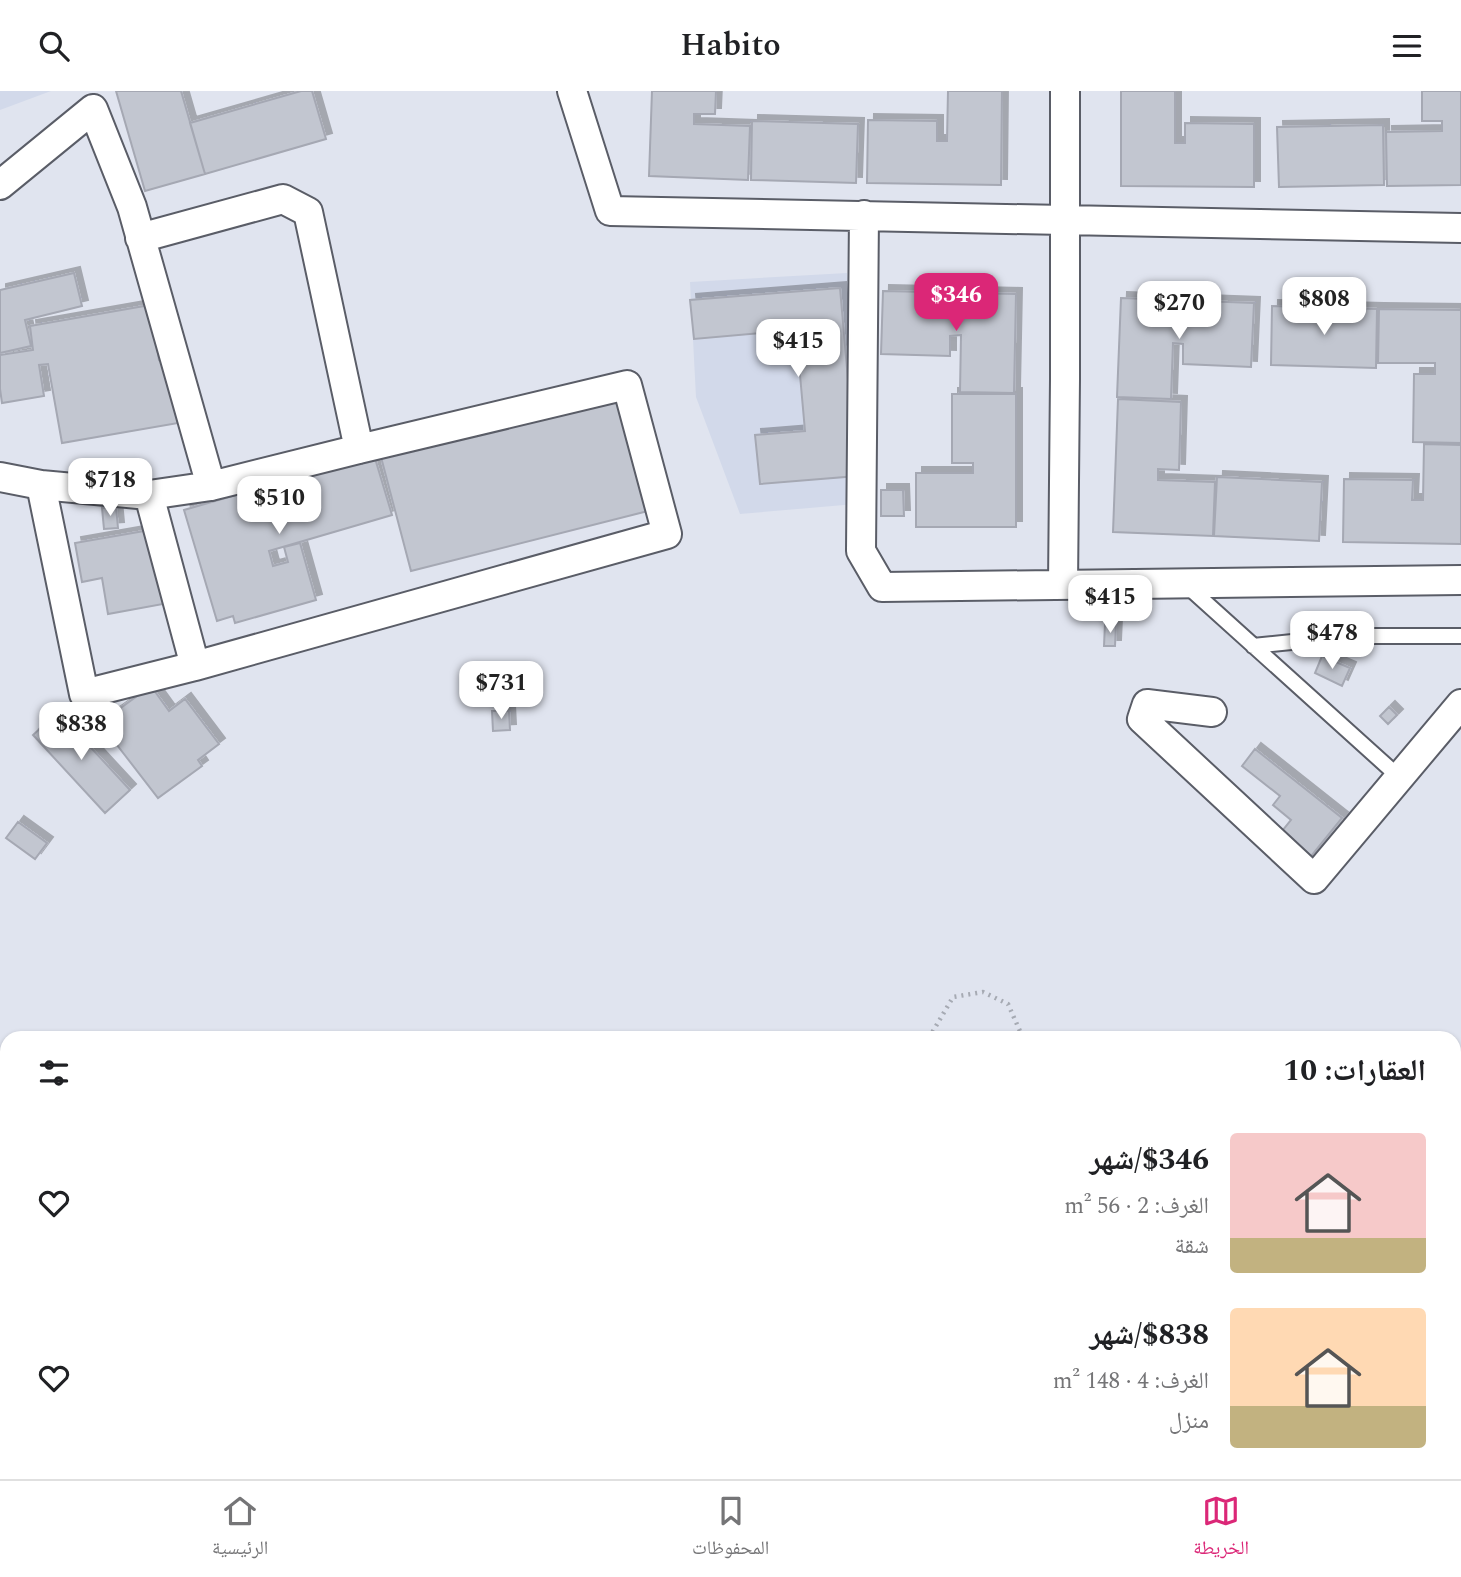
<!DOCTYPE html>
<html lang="ar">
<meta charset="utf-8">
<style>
:root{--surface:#fff;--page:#f6f6f6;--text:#202124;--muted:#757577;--line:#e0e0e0;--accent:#db2777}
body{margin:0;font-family:Spectral,"Noto Naskh Arabic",serif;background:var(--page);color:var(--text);direction:rtl;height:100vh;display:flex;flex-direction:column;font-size:26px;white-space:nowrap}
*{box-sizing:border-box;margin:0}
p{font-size:23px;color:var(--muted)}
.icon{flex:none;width:38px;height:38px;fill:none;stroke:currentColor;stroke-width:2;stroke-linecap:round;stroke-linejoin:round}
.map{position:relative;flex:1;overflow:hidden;direction:ltr}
.details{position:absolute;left:0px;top:940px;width:1461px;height:450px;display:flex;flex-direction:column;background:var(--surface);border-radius:21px 21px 0 0;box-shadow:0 2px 5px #0004;direction:rtl}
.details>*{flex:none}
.price{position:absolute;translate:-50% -60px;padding:0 16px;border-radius:14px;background:#fff;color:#222;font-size:23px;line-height:46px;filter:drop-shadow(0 2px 4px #0008)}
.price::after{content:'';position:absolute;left:50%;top:42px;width:21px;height:16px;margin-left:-10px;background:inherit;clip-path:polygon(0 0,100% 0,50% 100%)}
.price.on{background:var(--accent);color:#fff}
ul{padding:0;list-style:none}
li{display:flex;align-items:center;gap:21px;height:175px;padding:0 35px}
li span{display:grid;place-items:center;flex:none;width:196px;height:140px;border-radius:7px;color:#555}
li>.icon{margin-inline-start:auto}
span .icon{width:84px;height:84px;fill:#fffc;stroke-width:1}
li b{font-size:30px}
h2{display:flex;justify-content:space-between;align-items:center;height:84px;padding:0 35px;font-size:30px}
header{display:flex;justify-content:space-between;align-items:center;height:91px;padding:0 35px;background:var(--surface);font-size:32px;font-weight:600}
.dock{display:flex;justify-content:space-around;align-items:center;height:98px;border-top:2px solid var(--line);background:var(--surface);font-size:19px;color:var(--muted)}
.dock a{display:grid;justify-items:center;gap:4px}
.dock .on{color:var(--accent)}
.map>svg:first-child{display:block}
.built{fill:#d2d9ea}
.building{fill:#c2c6d0;stroke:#a5a8b3;stroke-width:2;filter:url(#shadow)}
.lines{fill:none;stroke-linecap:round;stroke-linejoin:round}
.service-casing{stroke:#5a5d67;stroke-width:18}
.minor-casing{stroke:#5a5d67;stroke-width:32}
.path{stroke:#a6aab3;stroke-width:4.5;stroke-dasharray:2 5;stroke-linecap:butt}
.service{stroke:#fff;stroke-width:14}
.minor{stroke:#fff;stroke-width:28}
</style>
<header><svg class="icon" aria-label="menu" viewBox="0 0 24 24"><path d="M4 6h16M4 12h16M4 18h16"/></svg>Habito<svg class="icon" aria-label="search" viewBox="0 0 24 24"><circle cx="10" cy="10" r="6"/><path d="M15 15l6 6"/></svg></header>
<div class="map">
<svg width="1461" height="1388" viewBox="0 0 1461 1388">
<defs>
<filter id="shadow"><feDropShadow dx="6" dy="-6" stdDeviation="0" flood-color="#0004"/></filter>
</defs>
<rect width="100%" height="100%" fill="#e0e4ef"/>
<path class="built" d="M0 0H51L0 19Z
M847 182 867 412 740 423 696 306 690 191Z"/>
<path class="building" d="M116 0H181L205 83 145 100Z
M301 0H312L326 48 205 83 190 32Z
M652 0H716L715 23H694V33L750 35 748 89 649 85Z
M948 0H1002L1001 94 867 92 868 29 937 30V50H947Z
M1121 0H1175V52H1185V32L1254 33V96L1121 95Z
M1422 0H1461V94L1387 95 1386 41 1442 40V30H1422Z
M752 30 858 33 856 92 751 89Z
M1383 34 1384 94 1279 96 1277 36Z
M74 182 82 215 25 229 31 255 0 262V199Z
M840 197 848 289 855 288 857 385 760 393 755 344 805 340 796 239 694 248 690 209Z
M883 200 1016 203 1014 302 960 301 961 244 950 245V265L881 263Z
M1121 207 1254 212 1251 276 1183 273V253L1173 252 1171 308 1117 306Z
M150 214 159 269 173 266 184 331 62 352 48 273 39 274 44 305 2 312 0 298V264L33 259 30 235Z
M1272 215 1377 218 1376 277 1271 274Z
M1379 218 1461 219V352L1413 351 1414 283H1435V272H1378Z
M952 303H1016V436H916V382H973V372H952Z
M618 306 648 420 411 480 381 366Z
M1118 308 1181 311 1179 379 1158 378V389L1215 391 1213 445 1113 441Z
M1424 353 1461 354V453L1343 451 1344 388 1413 389 1412 409H1423Z
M374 364 392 424 269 460 273 475 288 471 284 456 300 452 316 509 235 532 233 525 217 530 184 419Z
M1217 386 1322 391 1319 450 1214 445Z
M881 399H903L904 425H881Z
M116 416 118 437 104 438 102 417Z
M150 439 163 513 108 523 102 487 82 491 75 452Z
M1105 532 1116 533 1115 555H1104Z
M1322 565 1350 577 1342 595 1315 582Z
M151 595 169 620 185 608 219 653 198 669 202 675 158 707 100 632Z
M1389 616 1397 624 1388 633 1380 625Z
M492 620H509L510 639 493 640Z
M58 621 130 699 105 722 33 644Z
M1255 658 1342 727 1304 774 1274 750 1291 729 1273 714 1280 705 1242 675Z
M18 731 47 752 35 768 6 747Z"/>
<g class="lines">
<defs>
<path id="service" d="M1185 493 1399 686
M1253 555 1350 545H1461"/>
<path id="minor" d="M572 0 610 120 1461 137
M0 94 93 18 132 116 211 395
M864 124 861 460 882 496 1461 489
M140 147 283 108 308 121 359 358
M0 386 41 394 149 404 211 395 359 358 627 294 667 443 195 575 84 603 41 394
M149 404 195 575
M1063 494 1065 288V0
M1212 621 1147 613 1142 628 1314 788 1461 613"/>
</defs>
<use href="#service" class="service-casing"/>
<use href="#minor" class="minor-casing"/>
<path class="path" d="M929 947 953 906 983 901 1008 913 1023 947
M1454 1280 1461 1281
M783 1382V1388"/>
<use href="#service" class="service"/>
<use href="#minor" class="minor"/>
</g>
</svg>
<b class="price on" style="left:956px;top:242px">$346</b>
<b class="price" style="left:1324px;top:246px">$808</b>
<b class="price" style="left:1179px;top:250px">$270</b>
<b class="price" style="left:798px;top:288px">$415</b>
<b class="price" style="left:110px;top:427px">$718</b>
<b class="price" style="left:279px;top:445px">$510</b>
<b class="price" style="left:1110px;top:544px">$415</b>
<b class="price" style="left:1332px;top:580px">$478</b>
<b class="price" style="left:501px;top:630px">$731</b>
<b class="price" style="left:81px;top:671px">$838</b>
<section class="details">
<h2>العقارات: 10<svg class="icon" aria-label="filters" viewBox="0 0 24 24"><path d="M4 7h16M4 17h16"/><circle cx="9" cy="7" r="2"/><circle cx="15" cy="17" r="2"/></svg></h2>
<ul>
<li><span style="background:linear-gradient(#f6c9c9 75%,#c2b280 0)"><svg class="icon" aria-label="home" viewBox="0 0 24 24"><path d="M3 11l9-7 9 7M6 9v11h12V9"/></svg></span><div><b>$346/شهر</b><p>الغرف: 2 · 56 m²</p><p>شقة</p></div><svg class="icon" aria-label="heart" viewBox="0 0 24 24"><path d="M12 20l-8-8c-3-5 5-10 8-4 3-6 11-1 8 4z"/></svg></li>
<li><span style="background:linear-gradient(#ffd9b3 70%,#c2b280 0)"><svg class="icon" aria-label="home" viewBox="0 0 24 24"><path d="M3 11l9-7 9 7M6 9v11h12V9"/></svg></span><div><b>$838/شهر</b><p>الغرف: 4 · 148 m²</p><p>منزل</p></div><svg class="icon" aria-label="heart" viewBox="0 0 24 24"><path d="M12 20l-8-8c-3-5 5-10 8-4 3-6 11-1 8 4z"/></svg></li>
</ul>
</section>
</div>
<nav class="dock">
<a class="on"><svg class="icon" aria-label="map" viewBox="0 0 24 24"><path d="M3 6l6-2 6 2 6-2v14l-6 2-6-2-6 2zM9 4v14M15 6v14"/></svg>الخريطة</a>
<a><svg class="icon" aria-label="saved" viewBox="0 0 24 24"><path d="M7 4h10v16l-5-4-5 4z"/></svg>المحفوظات</a>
<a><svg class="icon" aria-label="home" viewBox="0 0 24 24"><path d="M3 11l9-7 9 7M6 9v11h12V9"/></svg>الرئيسية</a>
</nav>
